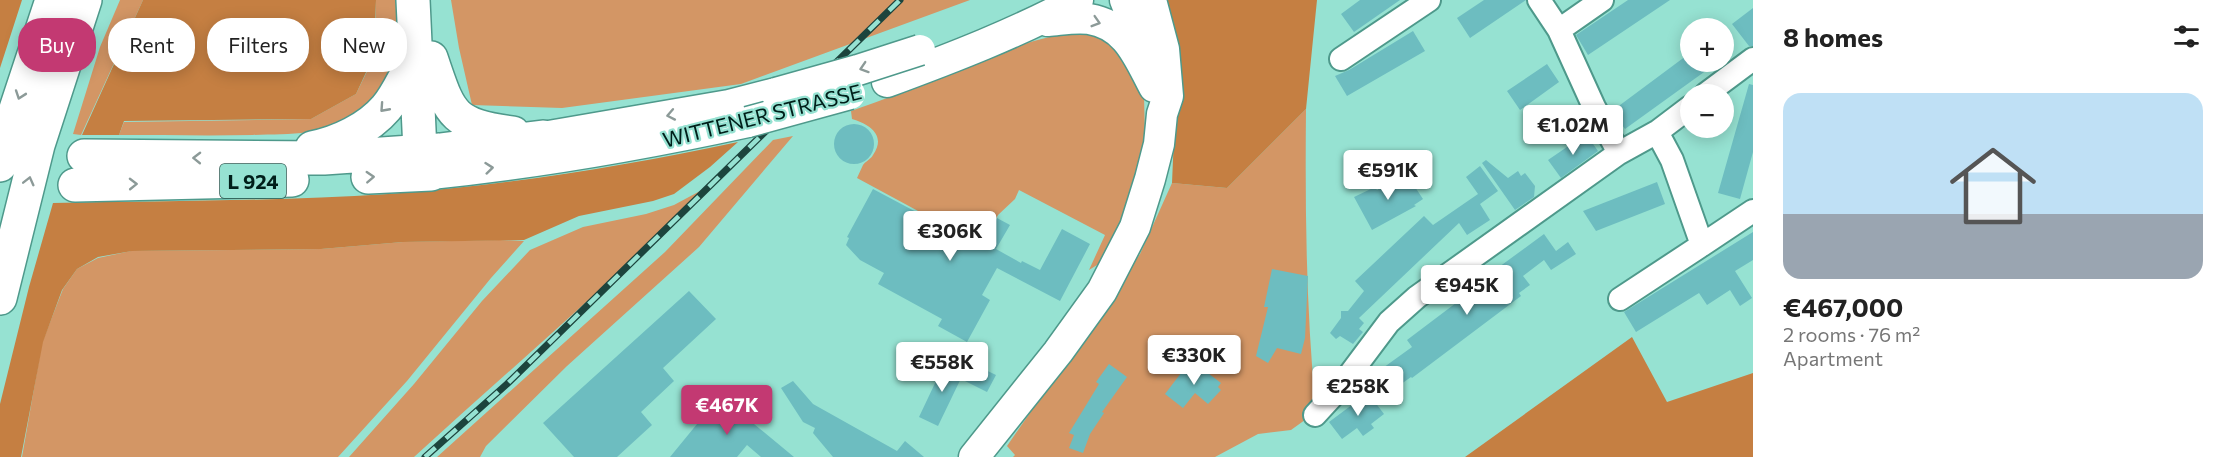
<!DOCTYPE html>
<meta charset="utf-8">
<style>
:root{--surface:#fff;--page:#f6f6f6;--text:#222;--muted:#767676;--line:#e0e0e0;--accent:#c33972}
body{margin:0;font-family:Commissioner,sans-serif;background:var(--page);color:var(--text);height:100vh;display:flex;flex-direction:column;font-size:22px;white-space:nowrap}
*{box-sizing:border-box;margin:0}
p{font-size:20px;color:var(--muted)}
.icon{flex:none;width:33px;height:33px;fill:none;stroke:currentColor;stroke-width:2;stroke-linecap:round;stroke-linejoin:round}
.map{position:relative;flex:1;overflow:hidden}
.panel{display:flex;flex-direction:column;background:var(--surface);width:480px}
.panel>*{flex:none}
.banner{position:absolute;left:18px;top:18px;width:570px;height:54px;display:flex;gap:12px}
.fabs{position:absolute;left:1680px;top:18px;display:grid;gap:12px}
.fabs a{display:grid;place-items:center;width:54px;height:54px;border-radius:50%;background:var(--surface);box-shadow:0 3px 15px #0003;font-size:30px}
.price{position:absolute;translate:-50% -51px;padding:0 14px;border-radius:6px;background:#fff;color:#222;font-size:20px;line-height:39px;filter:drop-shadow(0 2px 3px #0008)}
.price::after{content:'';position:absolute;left:50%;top:36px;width:18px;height:14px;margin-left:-9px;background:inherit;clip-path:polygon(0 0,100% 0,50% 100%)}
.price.selected{background:var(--accent);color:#fff}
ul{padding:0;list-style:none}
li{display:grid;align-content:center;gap:12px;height:318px;padding:0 30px}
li+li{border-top:2px solid var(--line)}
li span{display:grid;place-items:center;height:186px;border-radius:18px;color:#555}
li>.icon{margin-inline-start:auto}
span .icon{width:108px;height:108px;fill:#fffc;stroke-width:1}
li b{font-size:26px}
h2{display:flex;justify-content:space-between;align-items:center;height:72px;padding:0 30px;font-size:26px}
.tag{padding:0 21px;border-radius:24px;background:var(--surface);box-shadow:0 3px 15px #0003;font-size:21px;line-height:54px}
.tag.selected{background:var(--accent);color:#fff}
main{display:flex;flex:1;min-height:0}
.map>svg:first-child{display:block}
.green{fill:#d39665}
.forest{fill:#c57f42}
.building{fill:#6dbdc0}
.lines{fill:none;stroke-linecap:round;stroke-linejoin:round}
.minor-casing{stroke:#4e998b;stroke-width:26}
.major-casing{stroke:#4e998b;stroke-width:33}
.highway-casing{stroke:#4e998b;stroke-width:36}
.minor{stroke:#fff;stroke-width:22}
.major{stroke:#fff;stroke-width:30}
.highway{stroke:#fff;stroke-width:33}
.rail-casing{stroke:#1c443d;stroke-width:7}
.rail{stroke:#96e2d2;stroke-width:4.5;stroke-dasharray:14;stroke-linecap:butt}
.major-bridge-casing{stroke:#4e998b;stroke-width:33;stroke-linecap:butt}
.major-bridge{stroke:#fff;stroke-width:30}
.oneway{stroke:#8c9a98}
.labels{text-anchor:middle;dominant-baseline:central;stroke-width:4.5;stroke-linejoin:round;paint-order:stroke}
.shield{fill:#96e2d2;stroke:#2d5a51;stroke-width:1.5}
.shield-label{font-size:20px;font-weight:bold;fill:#001f1a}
.street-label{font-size:21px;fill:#001f1a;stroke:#96e2d2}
</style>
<main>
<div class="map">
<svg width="1753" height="457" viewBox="0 0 1753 457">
<rect width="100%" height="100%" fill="#96e2d2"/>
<path class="green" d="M120 0H143L81 135 73 134 100 47Z
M376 0H399C399 20 399 50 391 68 376 104 346 127 308 132 290 135 271 134 253 135 208 136 164 135 119 135L124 122 311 119 356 94 375 55Z
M451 0H970L741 84 562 108 472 105 459 48Z
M1086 32 1119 45 1144 96 1145 135 1142 175 1110 257 1089 270 1105 235 1019 190 1015 199 998 215 981 245 857 178C859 174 861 169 863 165 866 161 871 159 873 155 887 135 869 124 852 119L851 111C881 100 912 90 942 77 989 58 1035 34 1086 32Z
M1306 109C1305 210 1306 311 1316 412L1291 430 1258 434 1215 457H1013L1015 455 1007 446 1140 254 1172 183 1227 188Z
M793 136 699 247 567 366 486 446 480 457H437L665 252 773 140Z
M713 184C616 278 514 366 414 457H349L414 384 482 301 530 250 583 227 646 214 674 205Z
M500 240 524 241 491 278 407 381 338 457H22L42 343 63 289 77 269 98 258 131 251 321 249 403 242Z"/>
<path class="forest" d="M0 0H22L0 68Z
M143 0H376L374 55 356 94 311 119 124 121 119 135H82Z
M1167 0H1317L1306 109 1227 188 1172 183 1177 66Z
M738 142 710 167 674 194 653 201 579 216 524 240 403 242 321 249 132 251 98 257 77 269 62 290 43 342 21 457H0V404L29 287 53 203C165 201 277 201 388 194 506 185 622 167 738 142Z
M1632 337 1667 402 1753 373V457H1465Z"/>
<path class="building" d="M1360 0H1400L1354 32 1341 14Z
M1484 0H1526L1470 38 1457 18Z
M1628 0H1670L1588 55 1576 35Z
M1753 8V46H1749L1732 24Z
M1413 31 1425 51 1347 96 1335 76 1349 70Z
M1690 53V62H1718L1625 129 1612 111Z
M1547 64 1559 82 1520 110 1507 91Z
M1749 84 1753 85V152L1740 199 1718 193Z
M834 144a20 20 0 1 1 40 0a20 20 0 1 1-40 0Z
M1586 134 1598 151 1561 178 1548 160Z
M1486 160 1508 178 1518 171 1521 176 1525 173 1535 186 1534 197 1515 210 1482 163Z
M1480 166 1498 191 1480 204 1490 220 1467 235 1459 223 1359 318 1364 323 1359 329 1363 332 1353 344 1340 336 1336 339 1330 333 1341 318V311H1348L1364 291 1355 281 1424 216 1433 225 1478 194 1466 177Z
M1405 172 1423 199 1414 205 1416 206 1372 230 1354 197 1375 187 1377 190Z
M1657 182 1665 204 1596 231 1583 211Z
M873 189 982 247 997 218 1010 225 996 249 1021 263 1022 261 1040 270 1062 229 1090 244 1060 301 997 268 982 295 990 300 967 342 938 326 942 319 878 284 884 273 860 260 846 245 849 238 847 237Z
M1753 232V260L1735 271 1752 298 1740 306 1730 290 1707 305 1699 293 1636 332 1624 312Z
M1544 234 1556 251 1568 242 1576 254 1551 270 1544 260 1523 276 1530 285 1519 293 1521 296 1412 378 1411 377 1376 402 1362 383 1412 347 1407 340 1501 269 1499 267Z
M1272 269 1308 276 1305 338 1301 354 1277 348 1268 363 1256 356 1268 307H1264Z
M689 291 716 319 663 368 674 381 641 412 652 425 617 457H574L543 423Z
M946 360 965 370 938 426 919 417Z
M1191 360 1221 383 1218 387 1221 390 1208 404 1195 393 1183 408 1165 394Z
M969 362 996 375 987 392 961 379Z
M1109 364 1127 377 1102 412 1104 413 1090 434 1083 453 1069 448 1074 435 1069 433 1099 384 1096 382Z
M793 381 813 404 897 451 905 441 924 457H833L813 433 815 428 803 422 781 388Z
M1368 393 1384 414 1371 424 1374 428 1363 436 1357 428 1342 439 1329 422Z
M720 396 794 457H761L747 445 737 457H670Z"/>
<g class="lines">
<defs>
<path id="minor" d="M1539 0 1559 30 1594 107 1619 153
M1559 30 1602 0
M1341 59 1429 0
M1706 94 1753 59
M1657 132 1672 160 1702 245 1753 211
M1620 299 1702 245
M1315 415 1338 390 1389 322 1417 297 1619 153 1657 132 1690 107"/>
<path id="major" d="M1125 0 1146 53
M1048 21C1061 20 1076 17 1089 19 1127 25 1138 57 1154 87
M887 82C952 58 1017 33 1078 0
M543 137 729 105 776 93
M431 174C539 163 642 145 748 122
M974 457 1058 352 1102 291 1135 227 1150 179 1159 144 1162 114 1168 96 1164 49 1151 0"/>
<path id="highway" d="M413 0 420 151 429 170
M431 58C450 113 450 125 513 133
M312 148C338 143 368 129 386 108 398 94 405 75 415 60
M84 156 324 158 440 150 543 137
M0 165 10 127 52 0
M368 177 431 174
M75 185 292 180
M0 298 38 145 85 0"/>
</defs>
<use href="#minor" class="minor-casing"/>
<use href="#major" class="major-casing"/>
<use href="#highway" class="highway-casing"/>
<use href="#minor" class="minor"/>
<use href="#major" class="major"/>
<use href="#highway" class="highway"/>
<defs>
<path id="rail" d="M425 457 507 384 900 0"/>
</defs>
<use href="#rail" class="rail-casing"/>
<use href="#rail" class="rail"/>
<defs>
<path id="major-bridge" d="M776 93 858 70 920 50
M748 122 850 94"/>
</defs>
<use href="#major-bridge" class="major-bridge-casing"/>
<use href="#major-bridge" class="major-bridge"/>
</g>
<defs><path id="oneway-chevron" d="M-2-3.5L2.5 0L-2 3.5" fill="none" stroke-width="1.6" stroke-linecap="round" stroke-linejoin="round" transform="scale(1.5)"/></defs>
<g class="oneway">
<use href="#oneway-chevron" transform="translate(1096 22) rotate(17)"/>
<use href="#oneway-chevron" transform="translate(864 68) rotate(162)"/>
<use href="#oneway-chevron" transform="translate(20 95) rotate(109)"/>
<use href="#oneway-chevron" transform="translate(384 108) rotate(132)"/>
<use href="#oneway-chevron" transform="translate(671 115) rotate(169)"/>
<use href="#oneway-chevron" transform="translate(197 158) rotate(-179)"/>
<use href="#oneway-chevron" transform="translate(489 168) rotate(-6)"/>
<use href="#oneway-chevron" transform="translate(370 177) rotate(-3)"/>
<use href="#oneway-chevron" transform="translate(29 181) rotate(-76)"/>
<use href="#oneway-chevron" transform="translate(133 184) rotate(-1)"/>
</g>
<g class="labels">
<rect class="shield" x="220" y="164" width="66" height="34" rx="4.5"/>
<g class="shield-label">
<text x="253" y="181">L 924</text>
</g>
<g class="street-label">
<text transform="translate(762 115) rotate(-14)">WITTENER STRASSE</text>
</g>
</g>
</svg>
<div class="fabs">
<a>+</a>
<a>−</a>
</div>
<b class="price" style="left:1573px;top:156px">€1.02M</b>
<b class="price" style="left:1388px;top:201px">€591K</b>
<b class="price" style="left:950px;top:262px">€306K</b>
<b class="price" style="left:1467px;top:316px">€945K</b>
<b class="price" style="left:1194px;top:386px">€330K</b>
<b class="price" style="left:942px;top:393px">€558K</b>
<b class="price" style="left:1358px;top:417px">€258K</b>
<b class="price selected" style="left:727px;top:436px">€467K</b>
<div class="banner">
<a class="tag selected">Buy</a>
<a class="tag">Rent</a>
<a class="tag">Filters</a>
<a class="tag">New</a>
</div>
</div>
<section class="panel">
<h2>8 homes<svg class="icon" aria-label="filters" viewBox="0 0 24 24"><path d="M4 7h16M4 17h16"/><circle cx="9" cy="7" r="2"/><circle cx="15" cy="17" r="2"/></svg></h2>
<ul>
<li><span style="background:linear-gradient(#bfe0f5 65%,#9aa5b1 0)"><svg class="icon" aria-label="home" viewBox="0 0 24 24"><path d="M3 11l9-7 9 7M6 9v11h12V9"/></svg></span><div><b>€467,000</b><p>2 rooms · 76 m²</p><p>Apartment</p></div></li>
</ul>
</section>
</main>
